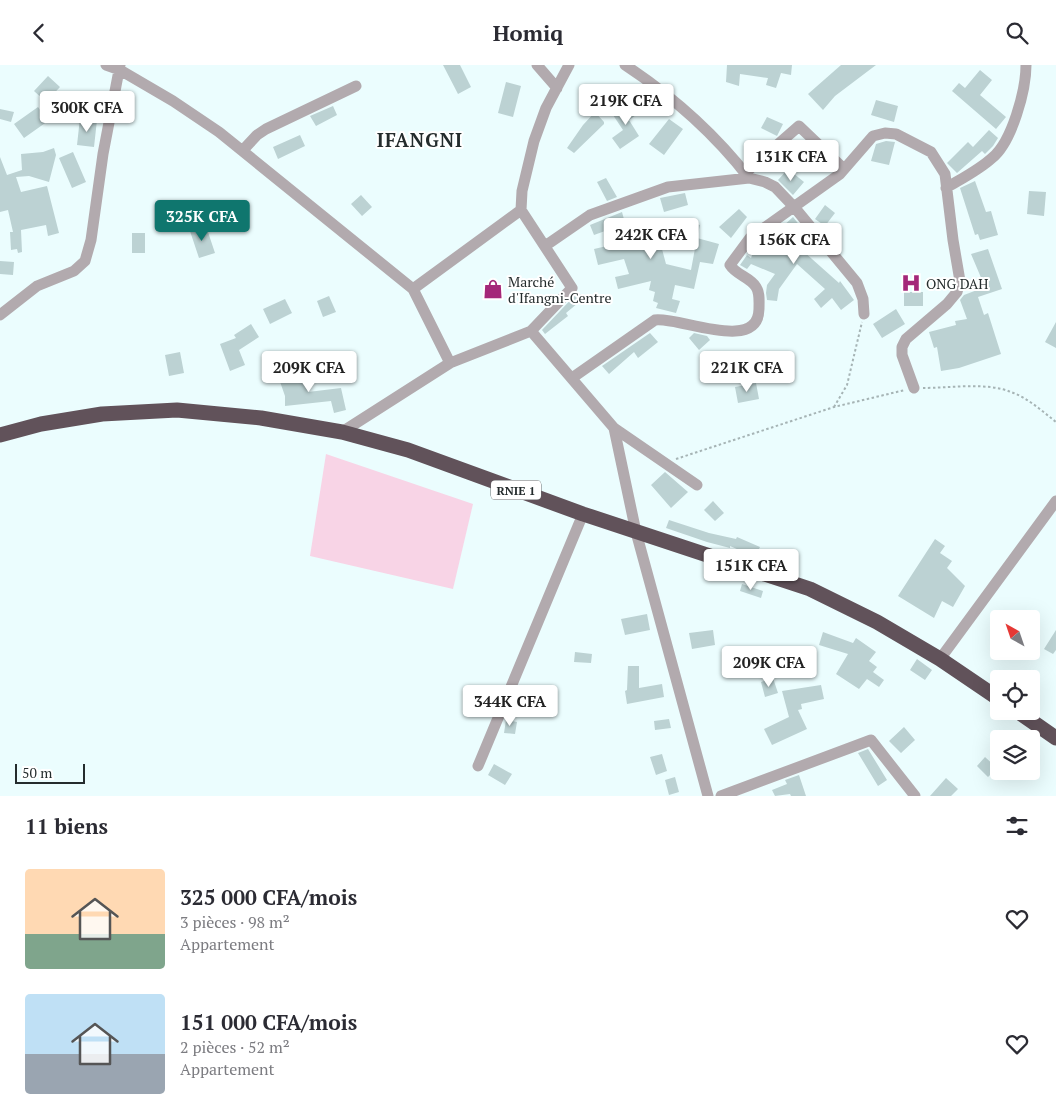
<!DOCTYPE html>
<html lang="fr">
<meta charset="utf-8">
<style>
:root{--surface:#fff;--page:#f7f7f7;--text:#2b2b33;--muted:#7c7c81;--accent:#0f766e}
body{margin:0;font-family:"PT Serif",serif;background:var(--page);color:var(--text);height:100vh;display:flex;flex-direction:column;font-size:19px;white-space:nowrap}
*{box-sizing:border-box;margin:0}
p{font-size:16px;color:var(--muted)}
.icon{flex:none;width:28px;height:28px;fill:none;stroke:currentColor;stroke-width:2;stroke-linecap:round;stroke-linejoin:round}
.map{position:relative;height:731px;overflow:hidden}
.side{display:flex;flex-direction:column;background:var(--surface);flex:1}
.side>*{flex:none}
.needle{width:32px;rotate:320deg}
.fabs{position:absolute;left:990px;top:545px;display:grid;gap:10px}
.fabs a{display:grid;place-items:center;width:50px;height:50px;border-radius:5px;background:var(--surface);box-shadow:0 5px 20px #0002;font-size:25px}
.scale{position:absolute;left:15px;bottom:12px;width:70px;box-sizing:border-box;padding-left:5px;border:2px solid #242c2d;border-top:0;font-size:14px;line-height:18px;white-space:nowrap;color:#242c2d;-webkit-text-stroke:4px #fff;paint-order:stroke}
.price{position:absolute;translate:-50% -42px;padding:0 11px;border-radius:5px;background:#fff;color:#222;font-size:16px;line-height:32px;filter:drop-shadow(0 1px 2px #0008)}
.price::after{content:'';position:absolute;left:50%;top:30px;width:15px;height:11px;margin-left:-8px;background:inherit;clip-path:polygon(0 0,100% 0,50% 100%)}
.price.on{background:var(--accent);color:#fff}
ul{padding:0;list-style:none}
li{display:flex;align-items:center;gap:15px;height:125px;padding:0 25px}
li span{display:grid;place-items:center;flex:none;width:140px;height:100px;border-radius:5px;color:#555}
li>.icon{margin-inline-start:auto}
span .icon{width:60px;height:60px;fill:#fffc;stroke-width:1}
li b{font-size:21px}
h2{display:flex;justify-content:space-between;align-items:center;height:60px;padding:0 25px;font-size:21px}
header{display:flex;justify-content:space-between;align-items:center;height:65px;padding:0 25px;background:var(--surface);font-size:22px;font-weight:700}
.map>svg:first-child{display:block}
.green{fill:#f8d4e6}
.building{fill:#bcd2d3}
.lines{fill:none;stroke-linecap:round;stroke-linejoin:round}
.path{stroke:#a6b4b5;stroke-width:2;stroke-dasharray:2.5 2.5;stroke-linecap:butt}
.minor{stroke:#b2aaae;stroke-width:11}
.highway{stroke:#61525a;stroke-width:15}
.labels{text-anchor:middle;dominant-baseline:central;stroke-width:4;stroke-linejoin:round;paint-order:stroke}
.shield{fill:#fff;stroke:#666b6c;stroke-width:1}
.shield-label{font-size:12px;font-weight:bold;fill:#242c2d}
.poi-label{font-size:14px;fill:#242c2d;stroke:#fff;text-anchor:start}
.district-label{font-size:19px;font-weight:bold;letter-spacing:1px;fill:#242c2d;stroke:#fff}
</style>
<header><svg class="icon" aria-label="back" viewBox="0 0 24 24"><path d="M15 5l-7 7 7 7"/></svg>Homiq<svg class="icon" aria-label="search" viewBox="0 0 24 24"><circle cx="10" cy="10" r="6"/><path d="M15 15l6 6"/></svg></header>
<div class="map">
<svg width="1056" height="731" viewBox="0 0 1056 731">
<rect width="100%" height="100%" fill="#ebfdfe"/>
<path class="green" d="M326 389 473 439 453 524 310 491Z"/>
<path class="building" d="M443 0H460L471 22 458 29Z
M727 0H792L791 10 781 8 776 23 766 20 768 13 740 9 739 21 726 17Z
M841 0H876L835 31 823 45 808 29Z
M980 5 992 15 980 30 1006 52 996 64 952 26 959 18 965 23Z
M48 11 60 22 46 37 34 26Z
M506 17 521 21 513 52 498 48Z
M63 32 96 37V43L62 40Z
M876 35 898 41 894 57 871 50Z
M632 38 639 48 629 55 639 71 620 84 612 73 623 65 613 50Z
M333 41 337 50 316 61 310 51Z
M38 42 48 56 24 73 14 59Z
M0 44 14 47 11 57 0 54Z
M595 47 604 57V59L574 88 567 83 583 60Z
M767 52 783 59 777 71 761 63Z
M80 53 97 55 94 82 77 80Z
M669 54 683 64 664 90 649 79Z
M989 65 998 73 993 81 985 89 982 86 957 108 947 98 968 77 973 82Z
M300 70 305 81 278 94 273 82Z
M886 76 895 77 889 100 871 96 876 79Z
M54 83 56 90 49 117 29 111 16 112 21 127 47 121 59 168 48 171 46 160 21 165 22 187 18 188 17 184 11 185 10 167H13L8 145 0 147V92L7 110 22 105 21 89 43 87Z
M73 87 86 117 72 123 59 93Z
M788 104 804 117 793 130 778 115Z
M606 113 617 132 607 136 597 117Z
M975 116 986 147 991 146 998 170 980 175 978 169 975 170 960 123Z
M1029 126 1046 127 1044 151 1027 149Z
M685 128 688 140 664 147 660 133Z
M361 130 372 142 362 151 351 139Z
M825 140 835 148 825 161 815 154Z
M739 144 747 152 731 173 719 162Z
M622 147 631 180 659 173 666 199 691 205 696 178 684 176 688 157 700 160 697 173 719 179 713 199 700 197 694 224 675 220 672 234 680 236 676 248 656 243 658 238 653 236 655 227 649 225 651 216 618 224 615 212 629 209 624 194 598 200 594 184 607 181 605 166 594 170 590 160Z
M793 152 805 167 794 178 839 218 840 216 854 235 841 245 832 233 821 243 814 234 825 224 797 199 779 224 777 236 767 235 766 228 767 220 775 209 751 199 747 204 740 200 747 190 751 193 757 177 767 170 771 172Z
M206 161 215 188 199 193 190 166Z
M132 168H145V188H132Z
M988 184 1002 224 978 232 984 250 988 248 1001 289 959 303 941 306 937 282 934 283 929 267 956 260 955 256 967 254 960 235 964 230 985 222 971 189Z
M0 196 14 197 13 210 0 209Z
M578 227 584 233 566 248 568 251 545 269 542 265Z
M904 227H923V241H904Z
M329 231 336 247 323 252 317 236Z
M285 234 292 248 270 259 263 244Z
M896 244 905 259 882 273 873 259Z
M1056 257V283L1045 277Z
M251 259 259 272 239 285 245 300 230 306 220 279 236 273 234 270Z
M650 268 658 277 638 293 634 287 609 309 602 301Z
M694 268 707 271 710 275 699 285 689 273Z
M180 287 184 308 169 311 165 290Z
M300 304 308 327 341 323 346 345 334 348 331 336 285 341V331L278 311Z
M756 318 759 334 738 338 735 322Z
M665 407 688 427 671 443 651 420Z
M713 436 724 448 715 456 704 445Z
M669 455 709 468 736 474 737 472 760 482 755 492 730 481V483L707 477 666 463Z
M935 474 945 481 940 488 952 496 947 503 965 521 953 542 942 536 934 553 898 531Z
M742 519 763 526 761 533 740 526Z
M647 549 650 565 625 570 621 554Z
M713 565 715 580 692 584 689 568Z
M1056 565V585L1053 589 1044 584Z
M823 567 853 578 856 573 876 587 869 596 877 602 873 607 884 615 879 622 867 614 859 624 836 609 848 589 819 580Z
M575 587 592 589 591 598 574 597Z
M917 594 932 605 925 615 910 605Z
M628 601H639V623L662 619 664 632 627 639 625 626 627 625Z
M773 613 778 628 765 632 761 617Z
M821 620 824 634 801 639 802 644 798 645 807 664 772 680 764 664 789 652 782 626Z
M541 633 557 635 554 651 538 648Z
M669 654 671 663 655 665 654 656Z
M506 655 517 657 515 669 504 668Z
M904 662 915 675 901 688 889 676Z
M868 684 887 715 878 721 858 688Z
M662 689 667 706 656 710 650 692Z
M985 692 997 703 988 712 977 701Z
M494 699 512 709 505 720 488 710Z
M799 710 806 731H791L790 729 775 731 772 725 787 719 785 715Z
M675 712 679 727 669 730 665 715Z
M946 713 958 724 951 731H930Z"/>
<g class="lines">
<path class="path" d="M923 323C948 323 988 317 1011 327 1028 333 1042 346 1056 357
M834 342 847 320 862 257
M676 394 834 342 905 325"/>
<path class="minor" d="M106 0 120 5 173 36 219 67 413 224 450 298
M537 0 557 23
M625 0C672 31 714 68 749 113
M243 85 257 70 266 64 356 21
M745 108 799 61 844 104
M946 123C961 114 979 105 992 93 1012 77 1026 25 1026 0
M545 181 590 150 668 122 749 113 765 117 775 122 795 143 857 218 863 234 864 249
M413 224 521 145
M0 250 37 221 74 206 85 196 91 175 103 89 120 0
M531 266 614 363 636 467 708 731
M572 313 655 255C678 251 758 289 759 244 759 236 760 228 756 222 750 212 736 210 730 200L750 173 840 109 873 71 885 68 896 69 931 87 945 109 953 175 960 216 957 227 947 239 906 274 902 282V290L914 323
M614 363 697 420
M342 367 450 298 531 266 572 223 521 145 522 126 534 76 546 43 569 0
M940 594 1056 436
M478 701 583 449
M721 731 871 675 915 731"/>
<path class="highway" d="M0 370 41 359 102 349 177 345 261 353 342 367 408 385 583 449 810 524 877 557 940 594 999 634
M1017 646 1056 673"/>
</g>
<defs>
<symbol id="hospital-bare" viewBox="-9 -9 18 18"><path d="M-5-5h3v3.5h4V-5h3V5h-3V1.5h-4V5h-3Z" fill="#a42779" stroke="#fff" stroke-width="2.5" paint-order="stroke"/></symbol>
<symbol id="shop-bare" viewBox="-9 -9 18 18"><path d="M-5-2.5h2.3a2.7 3.5 0 0 1 5.4 0H5L5.5 6h-11ZM-1.5-2.5h3a1.5 2.3 0 0 0-3 0Z" fill="#a42779" stroke="#fff" stroke-width="2.5" paint-order="stroke"/></symbol>
</defs>
<g fill-rule="evenodd">
<use href="#hospital-bare" x="897" y="204" width="28" height="28"/>
<use href="#shop-bare" x="479" y="210" width="28" height="28"/>
</g>
<g class="labels">
<rect class="shield" x="491" y="415.5" width="50" height="19" rx="4"/>
<g class="shield-label">
<text x="516" y="425">RNIE 1</text>
</g>
<g class="poi-label">
<text x="508" y="216">Marché<tspan x="508" dy="16">d'Ifangni-Centre</tspan></text>
<text x="926" y="218">ONG DAH</text>
</g>
<g class="district-label">
<text x="420" y="74">IFANGNI</text>
</g>
</g>
</svg>
<div class="fabs">
<a><svg class="needle" viewBox="-14 -14 28 28"><path d="M0-13l5 13h-10z" fill="#e53935"/><path d="M0 13l5-13h-10z" fill="#7c7c81"/></svg></a>
<a><svg class="icon" aria-label="locate" viewBox="0 0 24 24"><circle cx="12" cy="12" r="6"/><path d="M12 2v4M12 18v4M2 12h4M18 12h4"/></svg></a>
<a><svg class="icon" aria-label="layers" viewBox="0 0 24 24"><path d="M12 4l9 5-9 5-9-5zM3 14l9 5 9-5"/></svg></a>
</div>
<div class="scale">50 m</div>
<b class="price" style="left:626px;top:61px">219K CFA</b>
<b class="price" style="left:87px;top:68px">300K CFA</b>
<b class="price" style="left:791px;top:117px">131K CFA</b>
<b class="price on" style="left:202px;top:177px">325K CFA</b>
<b class="price" style="left:651px;top:195px">242K CFA</b>
<b class="price" style="left:794px;top:200px">156K CFA</b>
<b class="price" style="left:309px;top:328px">209K CFA</b>
<b class="price" style="left:747px;top:328px">221K CFA</b>
<b class="price" style="left:751px;top:526px">151K CFA</b>
<b class="price" style="left:769px;top:623px">209K CFA</b>
<b class="price" style="left:510px;top:662px">344K CFA</b>
</div>
<section class="side">
<h2>11 biens<svg class="icon" aria-label="filters" viewBox="0 0 24 24"><path d="M4 7h16M4 17h16"/><circle cx="9" cy="7" r="2"/><circle cx="15" cy="17" r="2"/></svg></h2>
<ul>
<li><span style="background:linear-gradient(#ffd9b3 65%,#7fa58c 0)"><svg class="icon" aria-label="home" viewBox="0 0 24 24"><path d="M3 11l9-7 9 7M6 9v11h12V9"/></svg></span><div><b>325 000 CFA/mois</b><p>3 pièces · 98 m²</p><p>Appartement</p></div><svg class="icon" aria-label="heart" viewBox="0 0 24 24"><path d="M12 20l-8-8c-3-5 5-10 8-4 3-6 11-1 8 4z"/></svg></li>
<li><span style="background:linear-gradient(#bfe0f5 60%,#9aa5b1 0)"><svg class="icon" aria-label="home" viewBox="0 0 24 24"><path d="M3 11l9-7 9 7M6 9v11h12V9"/></svg></span><div><b>151 000 CFA/mois</b><p>2 pièces · 52 m²</p><p>Appartement</p></div><svg class="icon" aria-label="heart" viewBox="0 0 24 24"><path d="M12 20l-8-8c-3-5 5-10 8-4 3-6 11-1 8 4z"/></svg></li>
</ul>
</section>
